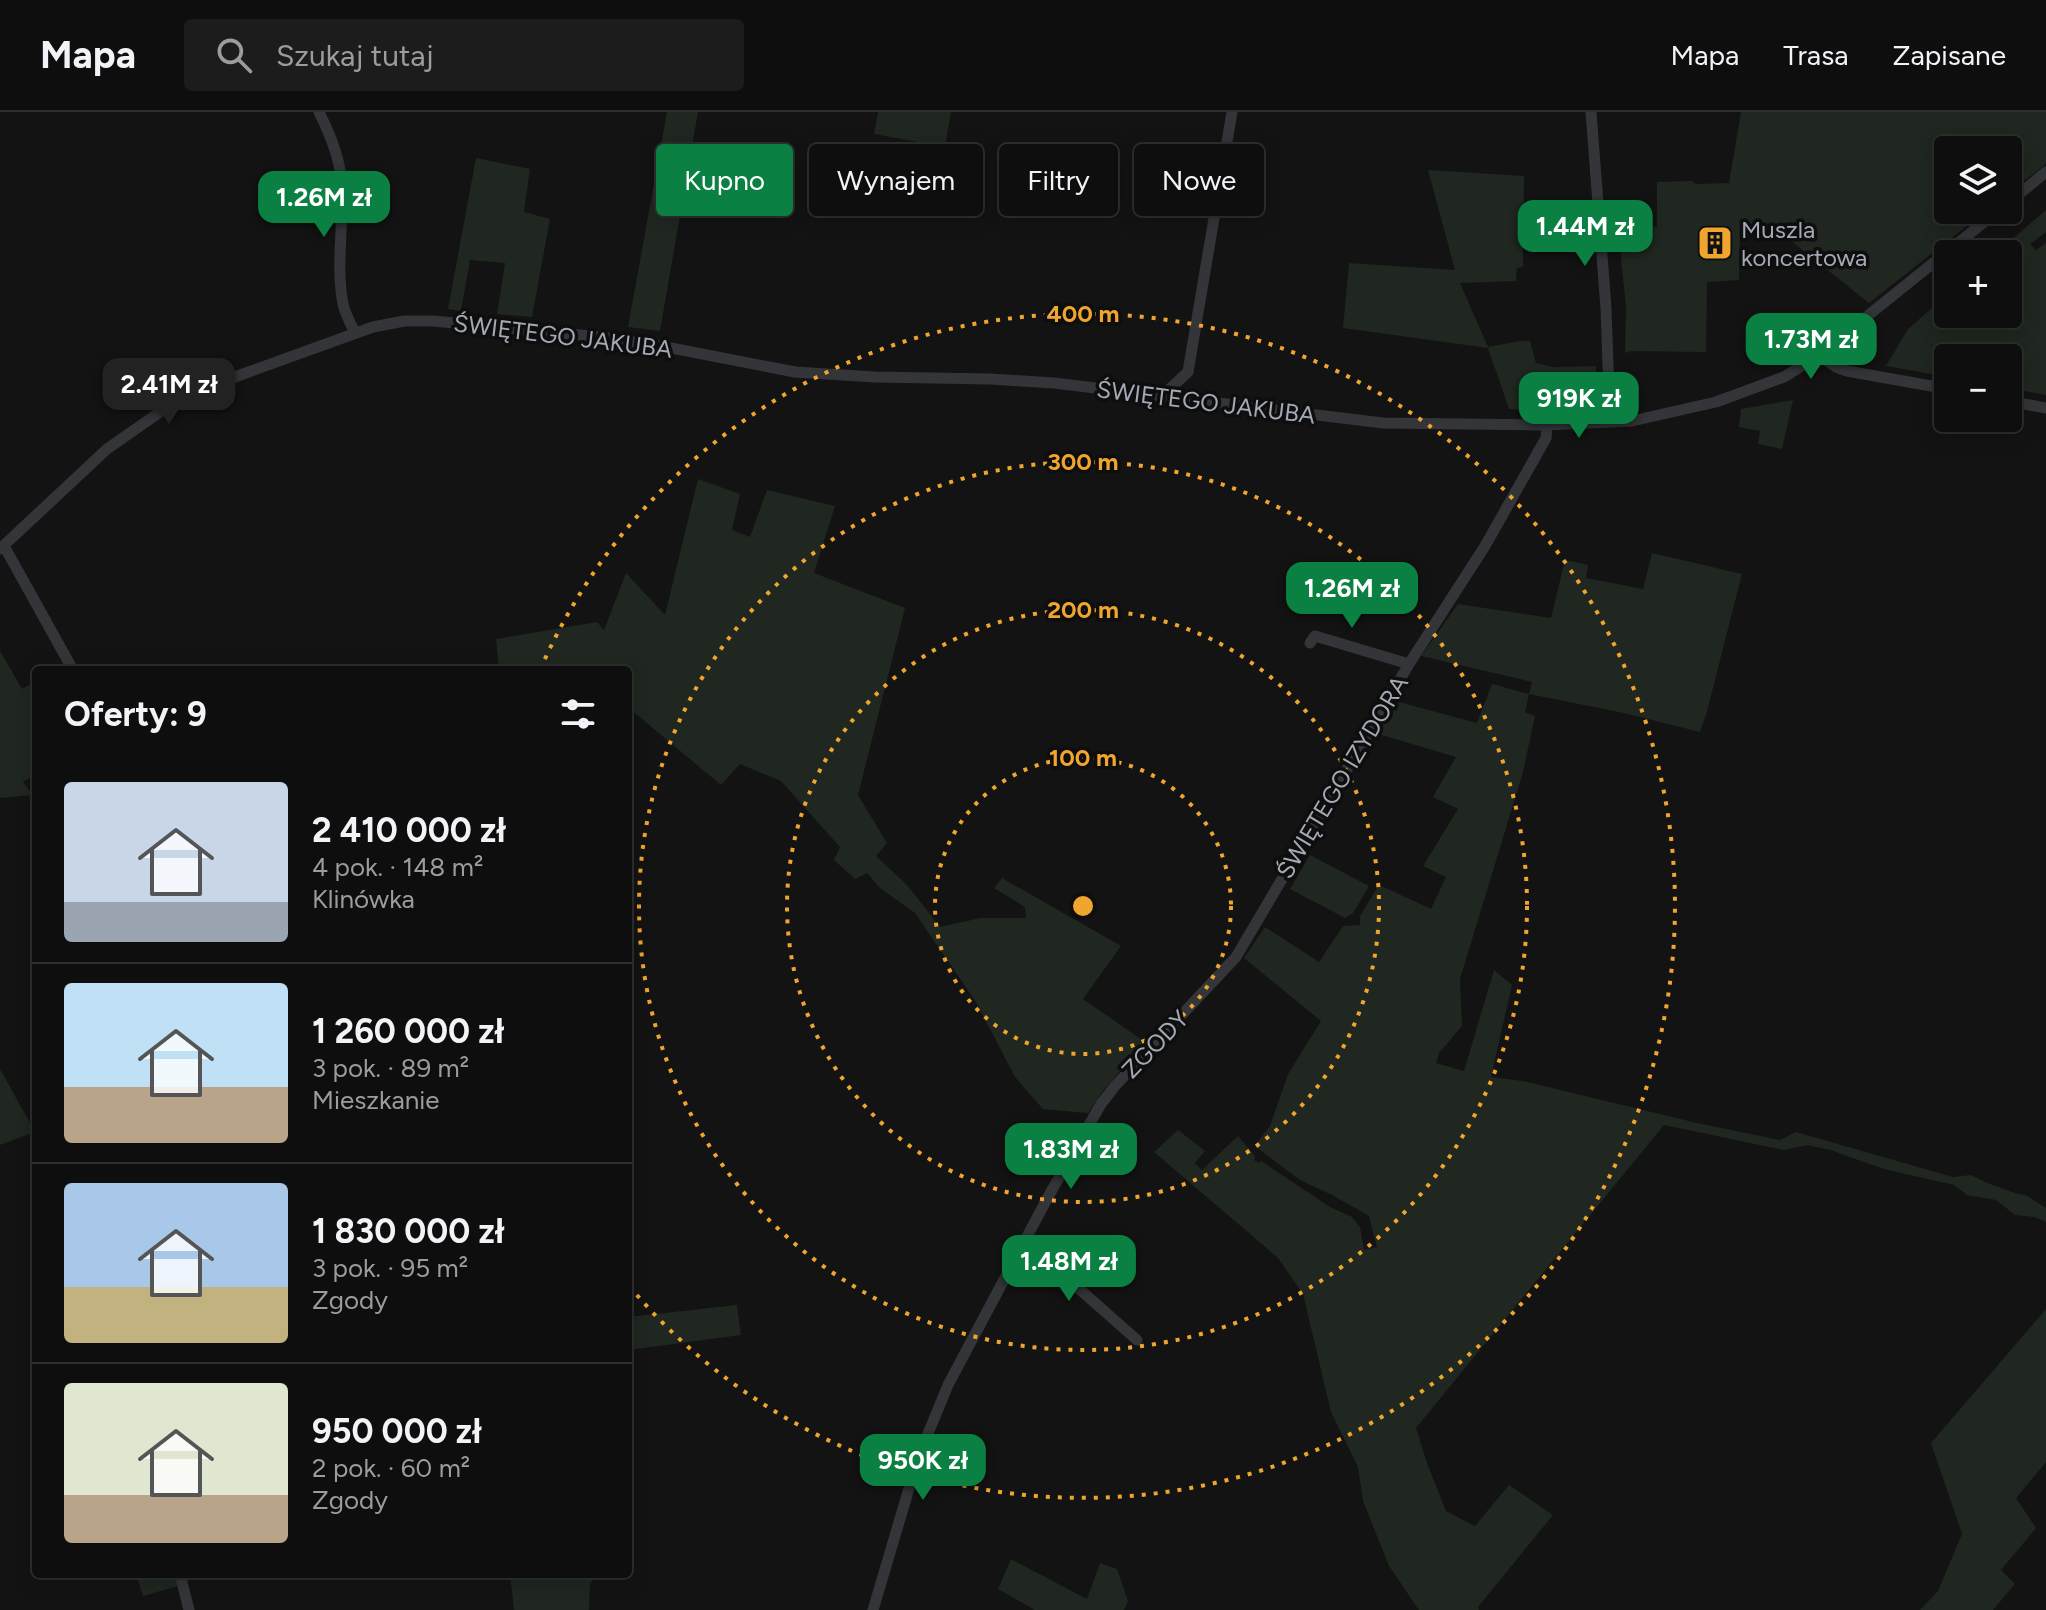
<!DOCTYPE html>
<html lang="pl">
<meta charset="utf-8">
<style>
:root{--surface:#0e0e0f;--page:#1c1c1d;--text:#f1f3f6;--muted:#9b9c9e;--line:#2e2e2f;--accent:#0b8043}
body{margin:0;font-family:Figtree,sans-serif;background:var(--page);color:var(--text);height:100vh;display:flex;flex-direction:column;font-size:30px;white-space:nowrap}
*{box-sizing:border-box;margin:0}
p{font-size:26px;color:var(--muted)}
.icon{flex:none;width:44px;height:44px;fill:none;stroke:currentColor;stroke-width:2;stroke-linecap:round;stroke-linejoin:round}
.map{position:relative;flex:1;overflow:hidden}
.side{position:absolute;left:32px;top:554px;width:600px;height:912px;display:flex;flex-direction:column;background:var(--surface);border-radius:8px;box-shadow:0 4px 20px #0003,0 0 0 2px var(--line)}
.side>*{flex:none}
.hud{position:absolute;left:656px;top:32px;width:760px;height:72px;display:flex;gap:16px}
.controls{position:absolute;left:1934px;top:24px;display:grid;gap:16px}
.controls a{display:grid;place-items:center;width:88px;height:88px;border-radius:8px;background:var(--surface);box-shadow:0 4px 20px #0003,0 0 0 2px var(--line);font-size:40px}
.price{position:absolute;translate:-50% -68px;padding:0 18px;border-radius:16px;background:var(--accent);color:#fff;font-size:26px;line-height:52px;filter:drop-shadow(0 2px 4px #0008)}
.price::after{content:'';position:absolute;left:50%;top:48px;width:24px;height:18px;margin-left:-12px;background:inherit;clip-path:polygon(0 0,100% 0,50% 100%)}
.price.selected{background:#222;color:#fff}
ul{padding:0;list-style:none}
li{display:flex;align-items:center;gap:24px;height:200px;padding:0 32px}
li+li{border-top:2px solid var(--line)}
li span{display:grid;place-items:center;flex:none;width:224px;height:160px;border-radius:8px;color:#555}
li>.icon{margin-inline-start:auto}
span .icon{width:96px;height:96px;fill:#fffc;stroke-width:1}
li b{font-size:34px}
h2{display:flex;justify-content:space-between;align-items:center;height:96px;padding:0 32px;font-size:34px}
.chip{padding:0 28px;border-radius:8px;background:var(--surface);box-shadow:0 4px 20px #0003,0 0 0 2px var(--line);font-size:28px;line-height:72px}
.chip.selected{background:var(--accent);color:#fff}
header{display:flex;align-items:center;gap:48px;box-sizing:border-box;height:112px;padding:0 40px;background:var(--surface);border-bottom:2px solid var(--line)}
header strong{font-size:38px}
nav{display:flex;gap:44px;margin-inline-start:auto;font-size:28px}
.search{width:560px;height:72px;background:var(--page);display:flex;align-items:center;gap:20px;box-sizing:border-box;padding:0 28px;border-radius:8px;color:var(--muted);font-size:30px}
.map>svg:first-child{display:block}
.green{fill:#1f2720}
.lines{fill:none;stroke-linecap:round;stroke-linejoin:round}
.minor{stroke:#343539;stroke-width:11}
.ring{fill:none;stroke:#f0a52f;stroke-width:4;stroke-dasharray:4 8}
.labels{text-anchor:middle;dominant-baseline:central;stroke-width:7;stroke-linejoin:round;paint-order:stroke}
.poi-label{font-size:24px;fill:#a4aab5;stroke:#0e0e0f;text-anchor:start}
.street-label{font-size:24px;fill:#a4aab5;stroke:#0e0e0f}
.centre{fill:#f0a52f;stroke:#0e0e0f;stroke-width:4}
.ring-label{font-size:24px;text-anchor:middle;font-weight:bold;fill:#f0a52f;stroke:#0e0e0f;stroke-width:7;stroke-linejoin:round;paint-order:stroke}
</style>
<header>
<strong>Mapa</strong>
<div class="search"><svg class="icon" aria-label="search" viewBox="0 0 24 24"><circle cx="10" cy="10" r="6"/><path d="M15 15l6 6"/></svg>Szukaj tutaj</div>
<nav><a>Mapa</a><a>Trasa</a><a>Zapisane</a></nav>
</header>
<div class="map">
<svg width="2046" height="1498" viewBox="0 0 2046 1498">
<rect width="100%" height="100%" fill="#131314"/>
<path class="green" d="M667 0H698L660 219 628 215Z
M878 0H951L945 35 874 22Z
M1741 0H2046V52L2008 81V38H1948V98H1987L1869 191 1776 117 1768 113H1740L1739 168 1707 170 1706 240 1631 239 1625 241 1626 196 1618 115H1657V70L1692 69 1696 72 1729 71Z
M476 46 530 57 524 100 550 107 532 205 497 202 505 151 470 148 461 199 448 197Z
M1428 58 1524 64 1523 155 1517 156 1516 169 1460 171 1488 235 1520 229H1530L1536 251 1553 255 1596 254 1597 276 1556 274 1553 289 1549 288 1547 299 1509 297 1488 236 1343 216 1349 151 1455 158Z
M2046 98V120L2030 132 2036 138 2046 131V283L2008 276V246H1948V265L1886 254 1908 217 1948 182V202H2008V142H1995Z
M1793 288 1782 337 1758 332 1760 319 1739 315 1741 297Z
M698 367 740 382 732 418 750 425 767 378 835 394 814 461 905 496 858 683 887 731 876 744 908 774 940 815 980 806H1026L1025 795 994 776 1002 766 1121 834 1083 887 1145 930 1102 980 1088 1001 1043 997 1015 965 976 890 915 801 880 776 867 761 855 767 834 748 840 735 781 669 740 652 721 673 636 602 628 599V558H499L496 527 597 510 604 518 626 461 665 503Z
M1652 441 1742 462 1706 603 1700 620 1624 601 1529 582 1525 600 1535 604 1523 660 1460 867 1462 914 1439 941 1436 951 1464 959 1494 858 1512 873 1491 965 1523 969 1697 1011 1780 1028 1796 1020 1953 1065 1971 1063 1987 1071 2018 1082 2026 1083 2046 1096V1110L2035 1105 2015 1103 1996 1088 1967 1083 1954 1073 1884 1057 1830 1038 1808 1033 1784 1038 1664 1013 1416 1316 1427 1351 1446 1399 1475 1414 1509 1373 1553 1403 1478 1495 1479 1498H1419L1389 1454 1363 1389 1358 1355 1331 1300 1303 1182 1278 1146 1154 1040 1178 1018 1205 1039 1195 1051 1202 1058 1238 1024 1255 1044 1254 1048 1259 1051 1261 1049 1330 1095 1352 1105 1360 1115 1364 1138 1377 1135 1369 1104 1334 1084 1300 1068 1256 1035V1032L1270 1014 1288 962 1321 909 1244 846 1265 815 1319 850 1343 814 1360 813V804L1379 773 1431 797 1446 765 1423 754 1458 697 1433 685 1456 645 1378 622 1395 589 1477 611 1492 572 1529 582 1532 570 1421 544 1458 492 1551 506 1565 448 1588 453 1586 466 1643 477Z
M0 539 22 577 36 569V662L23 670 33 683 0 686Z
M1310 743 1369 774 1353 801 1345 806 1290 777Z
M0 957 35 1020 0 1033Z
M737 1193 741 1223 628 1238V1205Z
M2046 1197V1350L2016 1386 2036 1416 2001 1458 2015 1472 1993 1498H1920L1938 1479 1962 1422 1931 1331Z
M1011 1447 1087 1487 1100 1451 1117 1457 1128 1489 1124 1498H1035L998 1477Z
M136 1462H175L178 1474 143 1484Z
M510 1462H598L590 1472 589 1498H514Z"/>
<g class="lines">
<path class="minor" d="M319 0C329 20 339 43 341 66 345 108 335 151 343 192 345 202 351 212 355 221
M1591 0 1606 196 1610 309
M2008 91 2046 60
M1819 243 1836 255 1847 259 1948 277
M1162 284 1188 260 1232 0
M2008 289 2046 296
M4 434 73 558
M0 437 107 337 163 298 219 271 243 262 373 215 404 209H433L601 225 661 234 795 260 875 265 990 267 1054 271 1383 311 1547 313 1632 309 1716 290 1784 265 1819 243 1999 98
M1310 531 1315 524 1409 552
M1025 1129 1137 1228
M180 1462 189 1498
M873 1498 918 1346 948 1273 1048 1085 1101 992 1115 974 1236 845 1409 552 1485 434 1546 326 1547 313"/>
</g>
<g class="ring">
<circle cx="1083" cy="794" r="148"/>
<circle cx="1083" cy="794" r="296"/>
<circle cx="1083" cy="794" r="444"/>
<path d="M540 558A592 592 0 1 1 630 1175"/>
</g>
<defs>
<symbol id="building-square" viewBox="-11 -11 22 22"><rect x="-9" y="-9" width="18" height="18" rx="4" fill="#f0a52f" stroke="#0e0e0f"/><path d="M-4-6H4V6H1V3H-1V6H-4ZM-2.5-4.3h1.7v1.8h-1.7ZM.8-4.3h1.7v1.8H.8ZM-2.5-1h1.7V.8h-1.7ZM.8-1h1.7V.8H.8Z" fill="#111"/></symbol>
</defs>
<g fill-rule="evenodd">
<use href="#building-square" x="1695" y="111" width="40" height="40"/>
</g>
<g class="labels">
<g class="poi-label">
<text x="1741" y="117">Muszla<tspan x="1741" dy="28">koncertowa</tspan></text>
</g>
<g class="street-label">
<text transform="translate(563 224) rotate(7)">ŚWIĘTEGO JAKUBA</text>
<text transform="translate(1206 290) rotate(7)">ŚWIĘTEGO JAKUBA</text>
<text transform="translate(1342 665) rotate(-59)">ŚWIĘTEGO IZYDORA</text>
<text transform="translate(1155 932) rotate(-46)">ZGODY</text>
</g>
</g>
<circle cx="1083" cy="794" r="12" class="centre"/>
<g class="ring-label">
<text x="1083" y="210">400 m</text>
<text x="1083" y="358">300 m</text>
<text x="1083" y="506">200 m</text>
<text x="1083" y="654">100 m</text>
</g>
</svg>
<div class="controls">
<a><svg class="icon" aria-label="layers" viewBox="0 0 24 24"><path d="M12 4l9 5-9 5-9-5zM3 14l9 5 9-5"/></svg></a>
<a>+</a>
<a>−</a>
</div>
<b class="price" style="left:324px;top:127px">1.26M zł</b>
<b class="price" style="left:1585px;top:156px">1.44M zł</b>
<b class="price" style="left:1811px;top:269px">1.73M zł</b>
<b class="price selected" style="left:169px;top:314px">2.41M zł</b>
<b class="price" style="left:1579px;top:328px">919K zł</b>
<b class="price" style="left:1352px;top:518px">1.26M zł</b>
<b class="price" style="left:1071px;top:1079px">1.83M zł</b>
<b class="price" style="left:1069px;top:1191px">1.48M zł</b>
<b class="price" style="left:923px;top:1390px">950K zł</b>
<div class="hud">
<a class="chip selected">Kupno</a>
<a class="chip">Wynajem</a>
<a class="chip">Filtry</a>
<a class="chip">Nowe</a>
</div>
<section class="side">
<h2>Oferty: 9<svg class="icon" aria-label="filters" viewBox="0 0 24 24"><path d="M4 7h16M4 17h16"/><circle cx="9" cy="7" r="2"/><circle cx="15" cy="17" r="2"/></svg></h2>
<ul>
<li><span style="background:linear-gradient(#c9d6e8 75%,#9aa5b1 0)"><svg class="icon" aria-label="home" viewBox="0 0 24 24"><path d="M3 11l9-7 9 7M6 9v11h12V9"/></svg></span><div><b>2 410 000 zł</b><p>4 pok. · 148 m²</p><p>Klinówka</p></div></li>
<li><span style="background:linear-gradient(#bfe0f5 65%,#b9a48a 0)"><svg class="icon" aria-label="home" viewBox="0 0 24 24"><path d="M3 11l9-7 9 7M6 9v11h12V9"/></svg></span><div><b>1 260 000 zł</b><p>3 pok. · 89 m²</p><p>Mieszkanie</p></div></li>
<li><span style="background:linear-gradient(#a9c7e8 65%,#c2b280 0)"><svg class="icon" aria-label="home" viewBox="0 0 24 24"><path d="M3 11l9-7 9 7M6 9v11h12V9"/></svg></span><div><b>1 830 000 zł</b><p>3 pok. · 95 m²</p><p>Zgody</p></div></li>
<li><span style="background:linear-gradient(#dfe7d0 70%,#b9a48a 0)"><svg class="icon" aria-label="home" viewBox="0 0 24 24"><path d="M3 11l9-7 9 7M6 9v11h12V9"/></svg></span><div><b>950 000 zł</b><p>2 pok. · 60 m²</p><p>Zgody</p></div></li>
</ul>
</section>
</div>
